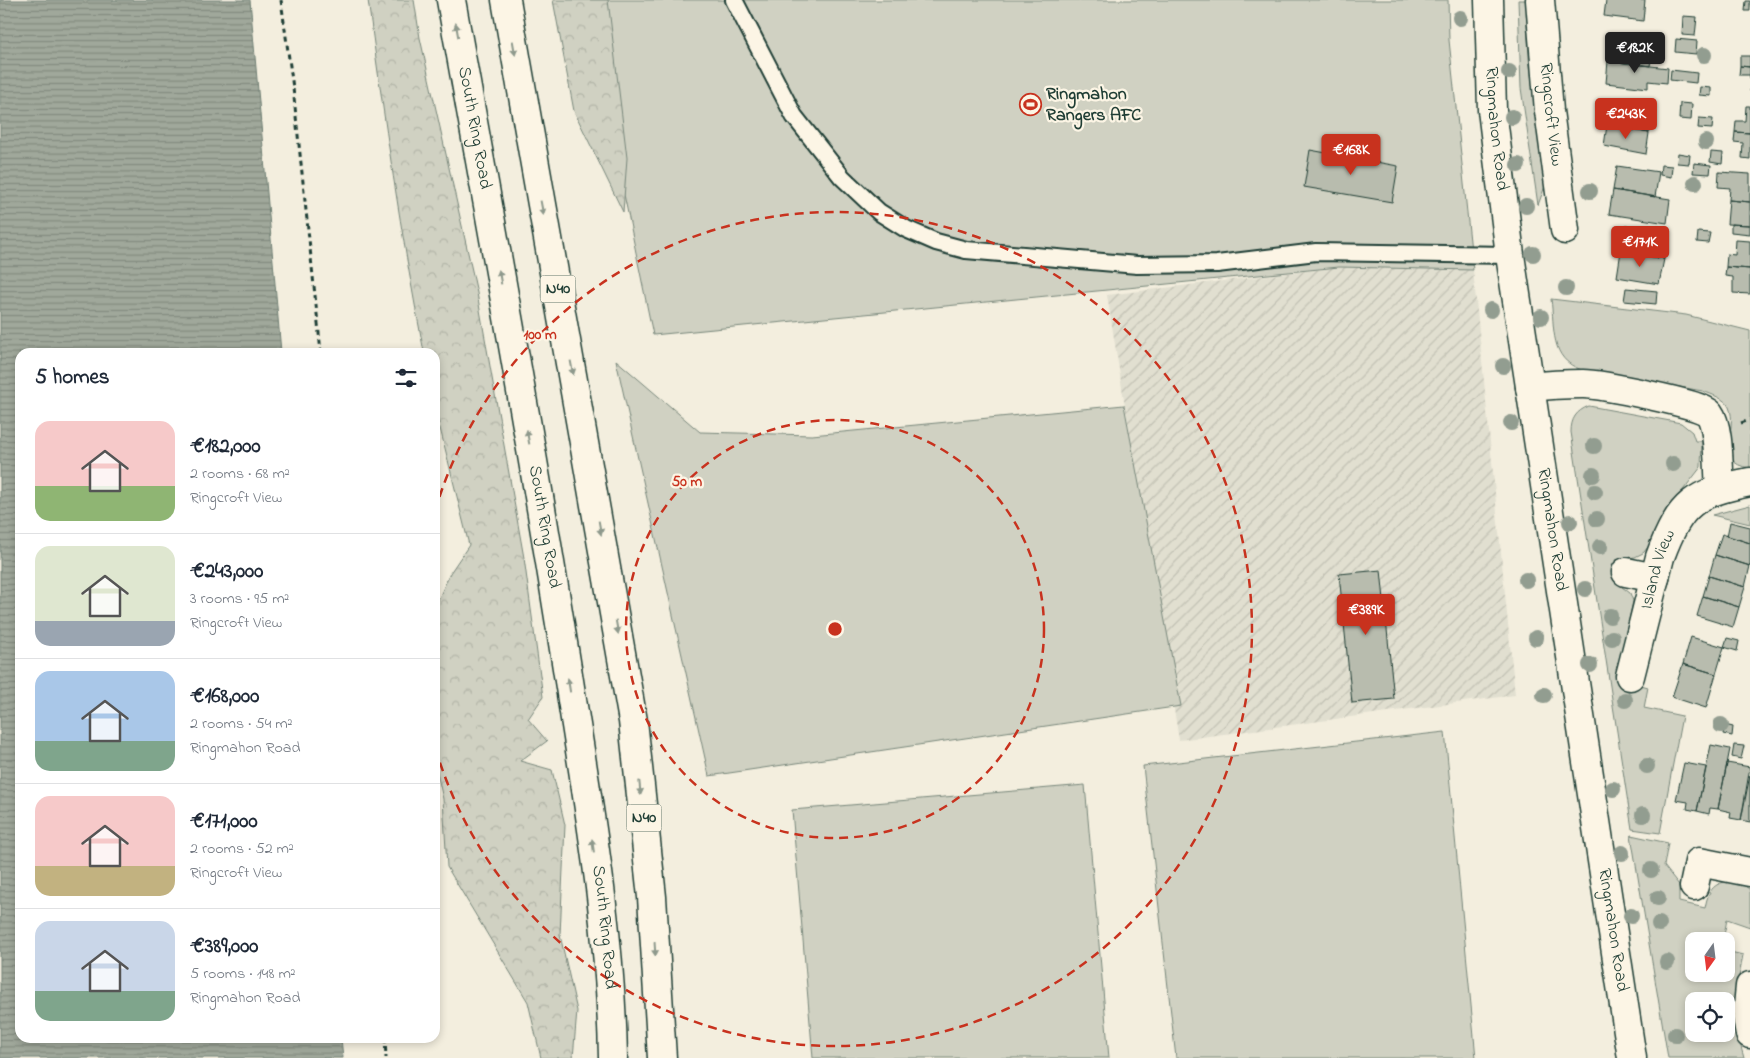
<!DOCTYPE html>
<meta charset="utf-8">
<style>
:root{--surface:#fff;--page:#f2f2f3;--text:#1f2937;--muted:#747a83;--line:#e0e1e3;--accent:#c8321e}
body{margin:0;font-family:"Indie Flower",sans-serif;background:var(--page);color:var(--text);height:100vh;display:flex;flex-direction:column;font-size:19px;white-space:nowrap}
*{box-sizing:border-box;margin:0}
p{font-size:16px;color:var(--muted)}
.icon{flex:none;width:28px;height:28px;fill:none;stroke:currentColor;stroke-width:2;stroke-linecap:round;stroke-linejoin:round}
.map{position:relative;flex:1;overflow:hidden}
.details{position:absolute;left:15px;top:348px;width:425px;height:695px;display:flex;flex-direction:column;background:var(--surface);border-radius:15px;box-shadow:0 2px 8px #0003}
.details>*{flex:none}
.needle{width:32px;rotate:194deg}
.controls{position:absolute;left:1685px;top:932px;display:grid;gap:10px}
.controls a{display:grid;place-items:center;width:50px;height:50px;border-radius:10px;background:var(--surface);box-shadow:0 2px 8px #0003;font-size:25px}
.price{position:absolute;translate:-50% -42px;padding:0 11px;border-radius:5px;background:var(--accent);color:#fff;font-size:16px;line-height:32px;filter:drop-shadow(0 1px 2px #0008)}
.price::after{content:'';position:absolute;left:50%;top:30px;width:15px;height:11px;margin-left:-8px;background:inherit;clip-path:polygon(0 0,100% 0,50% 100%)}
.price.on{background:#222;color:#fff}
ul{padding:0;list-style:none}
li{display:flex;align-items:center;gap:15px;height:125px;padding:0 20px}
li+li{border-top:1px solid var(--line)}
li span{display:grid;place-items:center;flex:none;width:140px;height:100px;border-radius:15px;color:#555}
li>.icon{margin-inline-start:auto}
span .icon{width:60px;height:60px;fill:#fffc;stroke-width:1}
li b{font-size:21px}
h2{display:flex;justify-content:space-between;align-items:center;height:60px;padding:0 20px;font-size:21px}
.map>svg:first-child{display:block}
.industrial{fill:url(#industrial-furrows)}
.green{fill:#d0d1c2;stroke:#78877b;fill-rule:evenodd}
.forest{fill:url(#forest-crowns);stroke:#78877b}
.water{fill:url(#water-rules);stroke:#6c7d72}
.building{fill:#b8bcae;stroke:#1f3d34}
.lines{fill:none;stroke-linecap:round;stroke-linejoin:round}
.service-casing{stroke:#1f3d34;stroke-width:20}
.minor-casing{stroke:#1f3d34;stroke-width:31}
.tertiary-casing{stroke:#1f3d34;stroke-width:31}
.trunk-casing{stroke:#1f3d34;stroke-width:31}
.path{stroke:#1f3d34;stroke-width:3;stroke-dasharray:5 4;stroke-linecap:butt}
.service{stroke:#fcf5e5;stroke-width:16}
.minor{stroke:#fcf5e5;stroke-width:28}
.tertiary{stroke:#fcf5e5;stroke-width:28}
.trunk{stroke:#fcf5e5;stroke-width:28}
.tree{fill:#929d90}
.oneway{fill:#8e998c}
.ring{fill:none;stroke:#c8321e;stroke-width:2.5;stroke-dasharray:9 6}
.labels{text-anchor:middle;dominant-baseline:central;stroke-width:4.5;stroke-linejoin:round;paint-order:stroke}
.shield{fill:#fcf5e5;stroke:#617469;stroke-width:1}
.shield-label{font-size:16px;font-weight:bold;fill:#1f3d34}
.poi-label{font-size:18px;font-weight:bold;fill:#1f3d34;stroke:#fcf5e5;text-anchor:start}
.street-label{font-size:18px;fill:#1f3d34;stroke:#fcf5e5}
.centre{fill:#c8321e;stroke:#fcf5e5;stroke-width:2.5}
.ring-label{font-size:15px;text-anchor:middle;font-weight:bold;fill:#c8321e;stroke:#fcf5e5;stroke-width:4.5;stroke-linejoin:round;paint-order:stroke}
</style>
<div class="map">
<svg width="1750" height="1058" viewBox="0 0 1750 1058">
<defs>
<pattern id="industrial-furrows" width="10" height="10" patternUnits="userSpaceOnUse" patternTransform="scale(1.25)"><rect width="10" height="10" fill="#e1dfd0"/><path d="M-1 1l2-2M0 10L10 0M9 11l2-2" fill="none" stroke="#c1c0b3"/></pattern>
<pattern id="forest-crowns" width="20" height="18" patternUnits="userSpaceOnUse" patternTransform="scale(1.25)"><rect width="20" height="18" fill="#d0d1c2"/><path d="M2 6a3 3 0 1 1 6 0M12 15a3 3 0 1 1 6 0" fill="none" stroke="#b2b4a7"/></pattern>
<pattern id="water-rules" width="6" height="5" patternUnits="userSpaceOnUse" patternTransform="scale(1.25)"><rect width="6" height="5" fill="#a0a89b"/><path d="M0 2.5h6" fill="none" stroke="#828a7f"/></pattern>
</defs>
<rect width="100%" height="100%" fill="#f3eede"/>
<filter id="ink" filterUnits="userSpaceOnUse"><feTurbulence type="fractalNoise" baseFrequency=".02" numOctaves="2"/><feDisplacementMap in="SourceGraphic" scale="10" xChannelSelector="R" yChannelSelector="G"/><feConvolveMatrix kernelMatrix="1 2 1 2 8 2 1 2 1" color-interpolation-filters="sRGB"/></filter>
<g filter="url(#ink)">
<path class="industrial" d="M1339 267 1473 270 1515 695 1179 740 1107 295Z"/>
<path class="green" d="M584 0H1448L1449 40 1473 270 1339 267 653 335Z
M1518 0H1526L1529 58 1545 186 1538 205 1521 88Z
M1551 299 1686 315 1750 331V468C1712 463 1739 429 1729 407 1725 398 1712 395 1703 391L1582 370C1549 359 1555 328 1551 299Z
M616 360 700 432 812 435 1124 405 1181 706 709 776Z
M1589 406 1681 423 1692 432 1695 441H1702L1701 467 1663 516 1649 546 1643 553 1635 557 1615 560 1614 581 1630 593 1633 601 1617 678 1648 687 1644 708 1682 716 1660 833 1632 829 1571 432C1571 419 1576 411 1589 406Z
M1750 505V524L1712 515Z
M1445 732 1476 1058H1176L1143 766Z
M1085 785 1109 1058H813L792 810Z
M1631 835 1668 843 1664 866 1679 885V902L1705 908C1706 903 1707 897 1710 892 1718 878 1739 879 1750 890V927L1727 919 1723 941H1694V974H1726V951L1743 955C1735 996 1732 1017 1744 1058H1668ZM1694 1001H1726V1034H1694Z"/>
<path class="forest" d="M368 0H414L420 38 477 293 524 558 543 697 528 719 547 741 520 761 552 770 565 825 560 935 577 1011 573 1058H541L528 1002 447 867 443 799 435 764V607L450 573 469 545 435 408V352H424C401 236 384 118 368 0Z
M553 0H608L627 158 623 212 574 111Z"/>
<path class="water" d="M0 0H250L281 352H20V1038H341L343 1058H0Z"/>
<path class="building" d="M1606 0H1645L1643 21 1604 16Z
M1746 1H1750V11H1745Z
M1683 16 1697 17 1695 36 1682 35Z
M1611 35 1654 40 1650 66 1608 61Z
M1676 39 1697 41 1696 54 1675 52Z
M1740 56H1750V67L1740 66Z
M1608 61 1668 68 1667 83 1648 81V88L1606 83Z
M1740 66 1750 67V91V75H1739Z
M1671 70 1697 73 1696 83 1670 80Z
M1700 87 1711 88V96L1699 95Z
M1612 99 1654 107 1649 133 1607 125Z
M1680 103 1692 104 1691 120 1679 119Z
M1746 106H1750V133L1735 132 1736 121H1745Z
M1699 118 1713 119 1712 129 1698 128Z
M1607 125 1649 133 1646 154 1604 146Z
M1735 132 1750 133V159L1742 158 1743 143 1734 142Z
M1310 150 1398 166 1392 202 1304 187Z
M1711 152 1723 153 1722 164 1710 162Z
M1678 153 1690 155 1689 164 1677 163Z
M1694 163 1711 165 1710 174 1693 173Z
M1661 165 1672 166 1671 177 1660 175Z
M1617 166 1659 172 1655 197 1613 190Z
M1719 172 1750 174V202L1729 200 1730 188 1718 187Z
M1613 190 1670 199 1667 223 1609 214Z
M1729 200 1750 202V225L1727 224Z
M1731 224 1750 225V234L1731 232Z
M1626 226 1668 233 1664 259 1621 251Z
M1698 232 1710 233 1708 243 1697 242Z
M1736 240 1750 241V269L1726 267 1727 254 1735 255Z
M1621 251 1664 259 1659 284 1617 277Z
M1726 267 1750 269V294L1733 293V277L1725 276Z
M1626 288 1657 291 1656 304 1624 301Z
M1730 522 1750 527V543L1727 536Z
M1722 534 1750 543V566L1715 555Z
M1715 555 1750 566 1745 587 1709 576Z
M1381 570 1394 699 1352 703 1339 574Z
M1709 576 1745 587 1739 607 1703 596Z
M1703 596 1739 607 1733 627 1697 616Z
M1691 637 1724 647 1716 674 1683 664Z
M1727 638 1739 641 1737 651 1724 647Z
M1683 664 1716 674 1706 708 1672 697Z
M1725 725 1733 727 1732 736 1723 734Z
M1711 745 1730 749 1718 809 1710 808 1709 814 1697 811Z
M1734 745 1744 746 1741 759 1732 757Z
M1684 763 1706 767 1697 811 1687 809 1688 802 1676 800Z
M1727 763 1750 767 1741 820 1730 818 1731 812 1718 809Z
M1750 775V822L1741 820Z"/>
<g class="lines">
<defs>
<path id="service" d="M734 0 794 116 842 177 879 212 906 229 936 242 966 250 1137 265 1217 264 1316 252 1510 255"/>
<g id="minor">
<path id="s1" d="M1540 0 1549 111 1565 230"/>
<path d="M1530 387C1547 385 1565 384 1583 384 1599 384 1702 404 1709 413 1720 428 1718 469 1720 488"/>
<path d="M1626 572 1655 578"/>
<path id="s2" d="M1630 676 1660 557C1680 503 1694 493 1750 482"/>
<path d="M1694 886 1699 862 1750 872"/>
<path d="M1750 986 1747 1017 1750 1034"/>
</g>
<g id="tertiary">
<path id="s3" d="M1489 0 1492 110 1510 255 1632 1058"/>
</g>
<g id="trunk">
<path id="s4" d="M451 0C491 222 532 445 567 668 587 797 611 928 613 1058"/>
<path d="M506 0 633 721 652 897 662 1058"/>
</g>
</defs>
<use href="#service" class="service-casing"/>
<use href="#minor" class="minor-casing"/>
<use href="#tertiary" class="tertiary-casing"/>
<use href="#trunk" class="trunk-casing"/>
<path class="path" d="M281 0 293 88 321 352
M1741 423 1750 420
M385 1038 386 1058"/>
<use href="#service" class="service"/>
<use href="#minor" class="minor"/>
<use href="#tertiary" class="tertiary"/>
<use href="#trunk" class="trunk"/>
</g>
<g class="tree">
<circle cx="1460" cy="18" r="8"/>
<circle cx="1704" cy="55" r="8"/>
<circle cx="1509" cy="72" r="8"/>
<circle cx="1512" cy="117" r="8"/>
<circle cx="1706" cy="142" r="8"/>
<circle cx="1518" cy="165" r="8"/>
<circle cx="1695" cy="183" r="8"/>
<circle cx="1590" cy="191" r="8"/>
<circle cx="1526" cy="206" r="8"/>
<circle cx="1533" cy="254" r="8"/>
<circle cx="1566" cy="288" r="8"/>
<circle cx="1491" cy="310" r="8"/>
<circle cx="1541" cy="317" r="8"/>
<circle cx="1503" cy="366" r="8"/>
<circle cx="1511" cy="423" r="8"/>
<circle cx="1594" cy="446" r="8"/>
<circle cx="1673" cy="464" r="8"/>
<circle cx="1593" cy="475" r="8"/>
<circle cx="1595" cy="492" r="8"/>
<circle cx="1597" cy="519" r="8"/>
<circle cx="1570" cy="522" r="8"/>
<circle cx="1600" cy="547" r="8"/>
<circle cx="1526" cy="580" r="8"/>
<circle cx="1585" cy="589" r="8"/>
<circle cx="1610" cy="616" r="8"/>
<circle cx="1536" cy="638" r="8"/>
<circle cx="1612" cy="638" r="8"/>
<circle cx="1590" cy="665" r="8"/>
<circle cx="1544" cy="695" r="8"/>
<circle cx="1625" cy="700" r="8"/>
<circle cx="1721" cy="725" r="8"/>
<circle cx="1647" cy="766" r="8"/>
<circle cx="1613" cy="789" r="8"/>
<circle cx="1643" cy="815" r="8"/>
<circle cx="1622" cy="853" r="8"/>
<circle cx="1651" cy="870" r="8"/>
<circle cx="1658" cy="898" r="8"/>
<circle cx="1631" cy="916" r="8"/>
<circle cx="1659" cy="924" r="8"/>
<circle cx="1667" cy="962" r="8"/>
<circle cx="1675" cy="1035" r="8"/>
</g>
<defs><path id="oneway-solid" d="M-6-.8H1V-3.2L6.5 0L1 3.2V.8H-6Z" transform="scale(1.25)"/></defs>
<g class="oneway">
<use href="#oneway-solid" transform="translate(457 30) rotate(-100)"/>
<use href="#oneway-solid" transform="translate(514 48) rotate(80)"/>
<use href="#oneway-solid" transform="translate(542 208) rotate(79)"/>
<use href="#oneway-solid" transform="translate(500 277) rotate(-100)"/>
<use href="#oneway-solid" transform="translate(572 368) rotate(79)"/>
<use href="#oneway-solid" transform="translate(528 437) rotate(-100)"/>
<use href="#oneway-solid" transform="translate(600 528) rotate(80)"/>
<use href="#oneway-solid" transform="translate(617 627) rotate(80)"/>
<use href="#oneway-solid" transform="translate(569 685) rotate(-99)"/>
<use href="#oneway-solid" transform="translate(640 788) rotate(84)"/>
<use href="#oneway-solid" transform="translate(593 846) rotate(-98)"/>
<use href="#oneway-solid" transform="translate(655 949) rotate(86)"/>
</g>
</g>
<g class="ring">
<circle cx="835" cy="629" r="209"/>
<path d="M435 511A417 417 0 1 1 435 747"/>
</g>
<defs>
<symbol id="stadium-ring" viewBox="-11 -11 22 22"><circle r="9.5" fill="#fcf5e5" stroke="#c8321e" stroke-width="1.5"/><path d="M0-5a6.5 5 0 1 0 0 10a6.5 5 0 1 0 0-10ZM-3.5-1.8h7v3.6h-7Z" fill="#c8321e"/></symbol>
</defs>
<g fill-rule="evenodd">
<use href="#stadium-ring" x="1018" y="92" width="25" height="25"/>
</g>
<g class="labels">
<g class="shield">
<rect x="540.5" y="275.5" width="35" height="27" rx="4"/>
<rect x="626.5" y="804.5" width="35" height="27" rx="4"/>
</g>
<g class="shield-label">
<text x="558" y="289">N40</text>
<text x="644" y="818">N40</text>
</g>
<g class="poi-label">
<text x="1046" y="95">Ringmahon<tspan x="1046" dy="21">Rangers AFC</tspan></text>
</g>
<g class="street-label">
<text stroke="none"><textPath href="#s1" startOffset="115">Ringcroft View</textPath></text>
<text stroke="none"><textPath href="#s4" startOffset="130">South Ring Road</textPath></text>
<text stroke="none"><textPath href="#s3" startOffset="129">Ringmahon Road</textPath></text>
<text stroke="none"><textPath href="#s4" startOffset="535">South Ring Road</textPath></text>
<text stroke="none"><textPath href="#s3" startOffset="534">Ringmahon Road</textPath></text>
<text stroke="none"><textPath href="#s2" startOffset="110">Island View</textPath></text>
<text stroke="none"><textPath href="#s4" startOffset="940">South Ring Road</textPath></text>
<text stroke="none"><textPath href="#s3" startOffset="939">Ringmahon Road</textPath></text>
</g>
</g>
<circle cx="835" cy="629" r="8" class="centre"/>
<g class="ring-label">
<text x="540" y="339">100 m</text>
<text x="687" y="486">50 m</text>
</g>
</svg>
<div class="controls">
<a><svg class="needle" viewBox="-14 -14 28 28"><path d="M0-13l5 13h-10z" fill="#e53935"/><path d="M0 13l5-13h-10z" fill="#747a83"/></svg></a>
<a><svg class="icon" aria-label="locate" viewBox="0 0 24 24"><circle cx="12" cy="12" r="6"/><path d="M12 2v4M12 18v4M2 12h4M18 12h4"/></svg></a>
</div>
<b class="price on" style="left:1635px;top:74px">€182K</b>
<b class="price" style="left:1626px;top:140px">€243K</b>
<b class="price" style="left:1351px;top:176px">€168K</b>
<b class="price" style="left:1640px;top:268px">€171K</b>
<b class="price" style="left:1366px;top:636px">€389K</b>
<section class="details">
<h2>5 homes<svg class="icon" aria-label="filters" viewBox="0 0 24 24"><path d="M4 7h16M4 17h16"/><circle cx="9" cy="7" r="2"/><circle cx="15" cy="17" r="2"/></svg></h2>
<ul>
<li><span style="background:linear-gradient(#f6c9c9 65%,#8fb573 0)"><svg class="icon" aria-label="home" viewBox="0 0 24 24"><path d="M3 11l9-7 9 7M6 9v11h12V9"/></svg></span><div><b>€182,000</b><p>2 rooms · 68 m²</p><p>Ringcroft View</p></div></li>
<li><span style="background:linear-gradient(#dfe7d0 75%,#9aa5b1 0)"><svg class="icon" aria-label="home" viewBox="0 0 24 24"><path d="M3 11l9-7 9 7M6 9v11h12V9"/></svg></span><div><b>€243,000</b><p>3 rooms · 95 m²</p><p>Ringcroft View</p></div></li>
<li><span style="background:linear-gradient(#a9c7e8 70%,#7fa58c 0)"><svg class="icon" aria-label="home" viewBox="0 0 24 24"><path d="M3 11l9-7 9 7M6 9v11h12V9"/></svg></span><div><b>€168,000</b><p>2 rooms · 54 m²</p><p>Ringmahon Road</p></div></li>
<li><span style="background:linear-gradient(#f6c9c9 70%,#c2b280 0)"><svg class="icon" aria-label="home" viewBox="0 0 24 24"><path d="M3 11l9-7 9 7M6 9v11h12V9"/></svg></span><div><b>€171,000</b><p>2 rooms · 52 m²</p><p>Ringcroft View</p></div></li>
<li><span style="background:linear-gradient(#c9d6e8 70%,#7fa58c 0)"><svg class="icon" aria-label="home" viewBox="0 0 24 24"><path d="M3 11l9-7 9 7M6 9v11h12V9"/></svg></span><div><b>€389,000</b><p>5 rooms · 148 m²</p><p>Ringmahon Road</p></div></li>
</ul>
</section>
</div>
